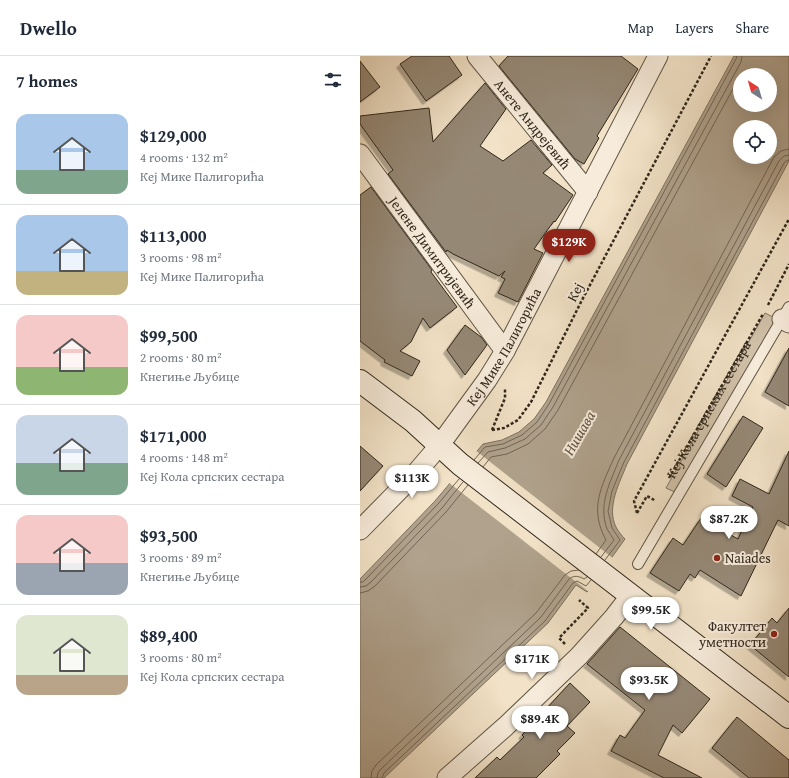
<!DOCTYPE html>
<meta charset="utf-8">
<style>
:root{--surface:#fff;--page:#f6f6f7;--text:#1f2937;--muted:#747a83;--line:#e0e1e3;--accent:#8f2418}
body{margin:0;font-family:"Gentium Book Plus",serif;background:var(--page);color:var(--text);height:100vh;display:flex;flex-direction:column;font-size:15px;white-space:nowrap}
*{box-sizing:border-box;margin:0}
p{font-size:13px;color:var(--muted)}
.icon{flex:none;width:22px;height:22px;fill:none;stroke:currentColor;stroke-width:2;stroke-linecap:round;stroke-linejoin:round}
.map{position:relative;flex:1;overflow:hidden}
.sheet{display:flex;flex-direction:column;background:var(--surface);width:360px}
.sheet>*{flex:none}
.needle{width:26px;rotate:323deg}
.tools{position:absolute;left:373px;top:12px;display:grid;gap:8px}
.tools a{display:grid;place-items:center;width:44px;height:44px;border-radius:50%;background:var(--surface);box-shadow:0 4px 16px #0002;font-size:20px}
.price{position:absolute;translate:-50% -34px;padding:0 9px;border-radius:14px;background:#fff;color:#222;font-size:13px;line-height:26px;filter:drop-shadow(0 1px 2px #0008)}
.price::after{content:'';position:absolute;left:50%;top:24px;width:12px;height:9px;margin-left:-6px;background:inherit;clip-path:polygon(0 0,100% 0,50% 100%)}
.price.on{background:var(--accent);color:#fff}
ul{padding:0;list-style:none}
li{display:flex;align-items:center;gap:12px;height:100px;padding:0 16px}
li+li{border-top:1px solid var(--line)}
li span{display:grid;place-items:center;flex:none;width:112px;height:80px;border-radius:12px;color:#555}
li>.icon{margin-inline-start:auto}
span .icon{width:48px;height:48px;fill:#fffc;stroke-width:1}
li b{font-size:17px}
h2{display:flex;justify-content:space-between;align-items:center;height:48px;padding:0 16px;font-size:17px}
header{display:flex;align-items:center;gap:24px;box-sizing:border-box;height:56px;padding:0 20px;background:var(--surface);border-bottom:1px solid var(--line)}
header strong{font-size:19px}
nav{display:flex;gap:22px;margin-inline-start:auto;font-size:14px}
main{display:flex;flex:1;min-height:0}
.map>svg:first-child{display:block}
.green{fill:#d1c2aa;stroke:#807462}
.water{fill:#b0a28d;stroke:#7d715f;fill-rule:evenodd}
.pier{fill:#f2e2c7}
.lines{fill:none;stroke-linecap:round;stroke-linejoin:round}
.shore{stroke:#706454;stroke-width:1}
.building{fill:#958874;stroke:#30271b;filter:url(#shadow)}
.lane-casing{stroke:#605646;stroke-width:12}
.street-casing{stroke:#605646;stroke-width:21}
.secondary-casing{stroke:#30271b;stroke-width:24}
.path{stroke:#30271b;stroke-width:2.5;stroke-dasharray:3 2;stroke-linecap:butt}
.lane{stroke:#f7ecdb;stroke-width:10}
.street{stroke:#f7ecdb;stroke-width:19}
.secondary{stroke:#f7ecdb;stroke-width:22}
.poi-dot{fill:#8f2418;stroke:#f7ecdb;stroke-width:1.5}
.labels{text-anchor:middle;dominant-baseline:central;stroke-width:4;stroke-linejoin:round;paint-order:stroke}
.street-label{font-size:14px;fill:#30271b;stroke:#f7ecdb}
.poi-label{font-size:14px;fill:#30271b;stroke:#f7ecdb;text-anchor:start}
.water-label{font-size:15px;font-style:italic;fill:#5d5243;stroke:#f7ecdb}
</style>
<header>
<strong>Dwello</strong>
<nav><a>Map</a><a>Layers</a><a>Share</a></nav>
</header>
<main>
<section class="sheet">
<h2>7 homes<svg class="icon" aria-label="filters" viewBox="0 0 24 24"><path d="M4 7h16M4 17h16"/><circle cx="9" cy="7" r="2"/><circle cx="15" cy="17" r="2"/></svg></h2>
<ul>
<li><span style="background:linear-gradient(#a9c7e8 70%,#7fa58c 0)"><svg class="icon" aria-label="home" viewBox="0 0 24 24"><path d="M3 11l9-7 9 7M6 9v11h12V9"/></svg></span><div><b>$129,000</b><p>4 rooms · 132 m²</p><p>Кеј Мике Палигорића</p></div></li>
<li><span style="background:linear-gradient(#a9c7e8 70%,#c2b280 0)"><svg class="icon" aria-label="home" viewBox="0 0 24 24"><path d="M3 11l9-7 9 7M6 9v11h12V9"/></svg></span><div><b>$113,000</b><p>3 rooms · 98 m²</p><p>Кеј Мике Палигорића</p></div></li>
<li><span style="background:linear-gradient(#f6c9c9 65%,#8fb573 0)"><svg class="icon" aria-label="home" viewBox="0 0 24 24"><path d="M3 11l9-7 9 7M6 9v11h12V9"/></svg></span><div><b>$99,500</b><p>2 rooms · 80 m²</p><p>Кнегиње Љубице</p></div></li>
<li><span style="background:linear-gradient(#c9d6e8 60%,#7fa58c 0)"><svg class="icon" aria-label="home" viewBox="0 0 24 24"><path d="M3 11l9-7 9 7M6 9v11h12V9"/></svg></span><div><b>$171,000</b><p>4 rooms · 148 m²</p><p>Кеј Кола српских сестара</p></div></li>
<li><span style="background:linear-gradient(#f6c9c9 60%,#9aa5b1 0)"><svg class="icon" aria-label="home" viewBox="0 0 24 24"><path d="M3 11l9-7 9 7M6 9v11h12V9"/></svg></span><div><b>$93,500</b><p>3 rooms · 89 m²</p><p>Кнегиње Љубице</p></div></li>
<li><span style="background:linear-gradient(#dfe7d0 75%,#b9a48a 0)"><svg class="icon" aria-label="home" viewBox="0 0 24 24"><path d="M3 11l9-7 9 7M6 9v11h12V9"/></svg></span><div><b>$89,400</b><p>3 rooms · 80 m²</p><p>Кеј Кола српских сестара</p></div></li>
</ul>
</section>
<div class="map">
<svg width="429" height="722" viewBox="0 0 429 722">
<defs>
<filter id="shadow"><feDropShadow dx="-3.5" dy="3.5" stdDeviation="0" flood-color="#0004"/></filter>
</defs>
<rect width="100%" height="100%" fill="#f2e2c7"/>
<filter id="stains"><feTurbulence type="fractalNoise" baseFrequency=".005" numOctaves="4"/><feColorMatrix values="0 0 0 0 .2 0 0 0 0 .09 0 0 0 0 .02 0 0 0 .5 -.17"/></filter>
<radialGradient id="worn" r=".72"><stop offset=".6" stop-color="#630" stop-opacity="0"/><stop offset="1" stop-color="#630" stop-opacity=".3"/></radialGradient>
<path class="green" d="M405 257 419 264 317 437 306 432Z"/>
<path class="water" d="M374 0H429V105L267 408C260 426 246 451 256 471 258 475 262 480 265 483L227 536 216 529 188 567 24 722H0V523L75 445 123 388 142 384 159 376 174 363 186 346ZM380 19H410V49H380ZM380 71H410V101H380Z"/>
<path class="pier" d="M115 394 254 503 229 536 88 426Z"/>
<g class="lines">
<path class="shore" d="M114 404 125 391 143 388 162 379 177 366 189 348 376 3 377 0
M118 407 128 396 145 392 165 383 181 369 193 351 381 6 382 0
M123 411 131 401 147 398 168 388 185 373 198 354 380 20
M236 498 246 484C229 453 241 431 254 402L414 101 421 95 429 93
M241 501 254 484C252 480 249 477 247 473 238 448 250 427 259 404L419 105 424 100 429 99
M245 504 260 484 252 472 248 455 252 435 264 406 424 107 426 105 429 104
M0 526H3L7 522 78 448 99 423
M0 531 6 530 11 526 82 452 103 426
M0 537 8 535 15 530 86 456 108 429
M11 722 12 715 16 709 176 557 205 519 211 515 219 514
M17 722 18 717 20 714 181 561 209 523C214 519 219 520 224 523L227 521
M22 722 24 717 185 565 213 527 217 525 226 530 231 524"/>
</g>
<path class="building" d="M52 0H89L102 19 66 45 40 8Z
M148 0H261L278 13 237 80 239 82 224 108 215 103 139 10Z
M0 5 20 31 0 46Z
M125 27 146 53 120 90 143 105 171 84 192 109 183 117 213 139 195 166 194 165 174 193 183 197 158 246 138 237 145 223 141 221 145 215 139 220 93 198 87 194 86 196 28 118 33 114 0 68V60L69 52 73 86Z
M11 131 72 214 71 216 97 251 70 272 63 262 51 286 40 295 60 305 52 320 24 306 25 304 0 285V139Z
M105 269 121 281 127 289 105 319 87 294Z
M429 292V350L405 336Z
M383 360 403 372 366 431 347 418Z
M0 390 23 410 0 435Z
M429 395V470L418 464 381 540 340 514 335 522 330 518 319 535 290 517 313 482 323 489 341 462 378 483 393 451 372 440 380 423 409 438Z
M429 552V621L390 589 412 562 417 567Z
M260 571 350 643 322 677 313 669 298 699 342 722H304L251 695 260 679 265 682 285 654 227 608Z
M210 627 230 646 207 670 215 677 197 695 200 698 176 722H115L137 701 140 704 164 681 162 679Z
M377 661 429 704V722H389L352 692Z"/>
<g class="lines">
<defs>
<path id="lane" d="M278 508 429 251"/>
<g id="street">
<path id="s2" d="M117 0 228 136"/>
<path id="s3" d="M0 98 145 295"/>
<path d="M422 263 429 267"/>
<path id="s4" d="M0 474 55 418 79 390 127 324 145 295 298 0"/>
<path d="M87 722 146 670 219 600 254 561 271 539"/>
</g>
<path id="secondary" d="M0 325 53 365 100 408 429 661"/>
</defs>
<use href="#lane" class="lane-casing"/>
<use href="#street" class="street-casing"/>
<use href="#secondary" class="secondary-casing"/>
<g class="path">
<path d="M408 249 429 208"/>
<path d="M132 374 144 372 158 364 171 346 221 246 351 0"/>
<path d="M132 374 145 342V333"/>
<path id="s1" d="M309 422 403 258"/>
<path d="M277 457 274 445 429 163"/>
<path d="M277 457 287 440 296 445"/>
<path d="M205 588 199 582 228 552 219 544"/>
</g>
<use href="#lane" class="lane"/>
<use href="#street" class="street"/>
<use href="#secondary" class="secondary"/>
</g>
<g class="poi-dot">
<circle cx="357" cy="502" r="4"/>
<circle cx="414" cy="578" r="4"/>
</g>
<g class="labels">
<g class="street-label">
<text stroke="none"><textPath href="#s2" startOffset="88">Анете Андрејевић</textPath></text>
<text stroke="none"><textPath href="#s3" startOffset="122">Јелене Димитријевић</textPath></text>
<text transform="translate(215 236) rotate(-62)">Кеј</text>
<text stroke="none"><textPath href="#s4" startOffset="234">Кеј Мике Палигорића</textPath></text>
<text stroke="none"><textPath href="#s1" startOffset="79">Кеј Кола српских сестара</textPath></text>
</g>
<g class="poi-label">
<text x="365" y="502">Naiades</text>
<text x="406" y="570" text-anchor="end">Факултет<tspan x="406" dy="16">уметности</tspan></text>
</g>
<g class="water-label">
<text transform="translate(219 377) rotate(-60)">Нишава</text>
</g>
</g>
<rect width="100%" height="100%" filter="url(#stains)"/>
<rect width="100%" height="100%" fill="url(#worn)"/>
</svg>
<div class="tools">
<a><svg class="needle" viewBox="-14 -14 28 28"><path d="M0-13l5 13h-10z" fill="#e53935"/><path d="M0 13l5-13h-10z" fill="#747a83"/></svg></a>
<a><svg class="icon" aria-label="locate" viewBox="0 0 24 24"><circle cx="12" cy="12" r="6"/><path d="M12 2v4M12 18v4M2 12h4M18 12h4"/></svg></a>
</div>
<b class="price on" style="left:209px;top:207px">$129K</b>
<b class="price" style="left:52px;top:443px">$113K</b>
<b class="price" style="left:369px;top:484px">$87.2K</b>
<b class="price" style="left:291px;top:575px">$99.5K</b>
<b class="price" style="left:172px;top:624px">$171K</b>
<b class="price" style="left:289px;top:645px">$93.5K</b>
<b class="price" style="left:180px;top:684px">$89.4K</b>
</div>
</main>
